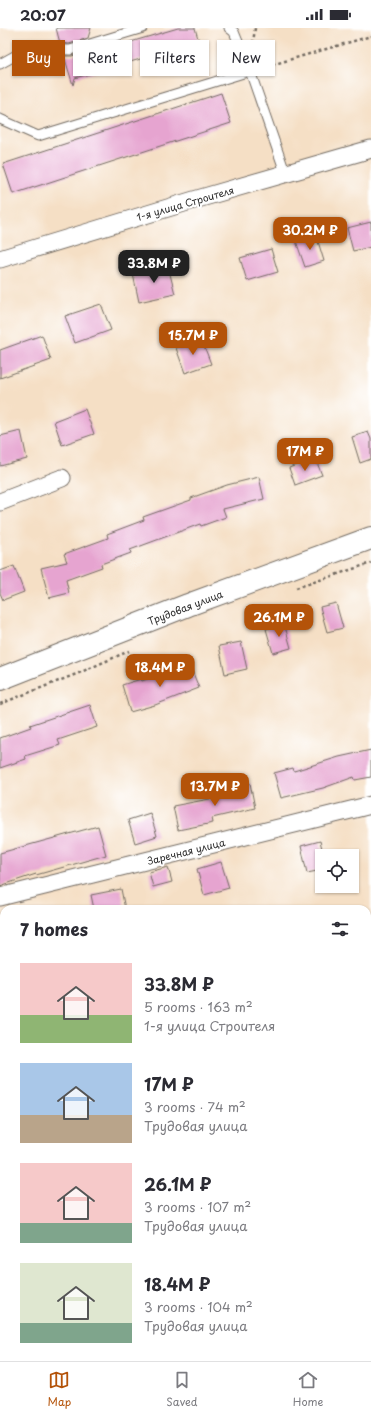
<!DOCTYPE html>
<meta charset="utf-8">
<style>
:root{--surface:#fff;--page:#f7f7f7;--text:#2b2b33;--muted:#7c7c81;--line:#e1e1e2;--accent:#b45309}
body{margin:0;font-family:"Playpen Sans",sans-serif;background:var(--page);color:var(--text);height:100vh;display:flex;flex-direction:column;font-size:15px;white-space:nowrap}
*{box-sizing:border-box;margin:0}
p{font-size:13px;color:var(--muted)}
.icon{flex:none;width:22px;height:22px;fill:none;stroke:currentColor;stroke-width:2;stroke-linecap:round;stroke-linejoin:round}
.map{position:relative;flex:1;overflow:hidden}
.drawer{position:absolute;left:0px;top:877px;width:371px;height:456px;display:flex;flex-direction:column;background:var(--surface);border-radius:12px 12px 0 0;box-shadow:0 1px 3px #0004}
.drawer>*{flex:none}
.hud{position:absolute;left:12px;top:12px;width:347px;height:36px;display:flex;gap:8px}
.tools{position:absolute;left:315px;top:821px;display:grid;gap:8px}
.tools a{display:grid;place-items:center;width:44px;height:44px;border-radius:0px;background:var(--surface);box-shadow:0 1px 3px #0004;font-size:20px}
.price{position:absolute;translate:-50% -34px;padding:0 9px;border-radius:8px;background:var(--accent);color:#fff;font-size:13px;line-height:26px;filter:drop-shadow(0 1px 2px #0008)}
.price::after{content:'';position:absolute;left:50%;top:24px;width:12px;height:9px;margin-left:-6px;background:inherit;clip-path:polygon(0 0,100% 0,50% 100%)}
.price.selected{background:#222;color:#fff}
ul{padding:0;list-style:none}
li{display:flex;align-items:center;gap:12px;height:100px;padding:0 20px}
li span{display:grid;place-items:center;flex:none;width:112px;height:80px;border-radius:0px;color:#555}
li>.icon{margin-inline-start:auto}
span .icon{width:48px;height:48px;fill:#fffc;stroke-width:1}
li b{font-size:17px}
h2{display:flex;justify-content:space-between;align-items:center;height:48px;padding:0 20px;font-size:17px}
.tag{padding:0 14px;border-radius:0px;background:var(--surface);box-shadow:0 1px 3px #0004;font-size:14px;line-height:36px}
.tag.selected{background:var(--accent);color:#fff}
.status{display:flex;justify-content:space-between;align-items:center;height:28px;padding:0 20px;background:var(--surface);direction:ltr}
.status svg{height:11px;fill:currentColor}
.dock{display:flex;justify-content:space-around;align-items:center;height:56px;border-top:1px solid var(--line);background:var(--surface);font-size:11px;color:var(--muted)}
.dock a{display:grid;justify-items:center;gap:2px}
.dock .selected{color:var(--accent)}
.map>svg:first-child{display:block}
.green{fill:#88d797;stroke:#5a8161}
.building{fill:#e6a4d0}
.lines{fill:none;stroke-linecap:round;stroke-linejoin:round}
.service-casing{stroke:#726a61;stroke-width:11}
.minor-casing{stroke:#726a61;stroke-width:19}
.tertiary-casing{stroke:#726a61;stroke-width:24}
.path{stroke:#726a61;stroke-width:2.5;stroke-dasharray:3 3;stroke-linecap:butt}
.service{stroke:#fff;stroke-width:9}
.minor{stroke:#fff;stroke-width:17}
.tertiary{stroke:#fff;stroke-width:22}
.labels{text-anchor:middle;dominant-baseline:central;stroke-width:4;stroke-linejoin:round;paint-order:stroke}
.street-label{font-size:10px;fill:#2b2b2b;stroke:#fff}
</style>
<div class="status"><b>20:07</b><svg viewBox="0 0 49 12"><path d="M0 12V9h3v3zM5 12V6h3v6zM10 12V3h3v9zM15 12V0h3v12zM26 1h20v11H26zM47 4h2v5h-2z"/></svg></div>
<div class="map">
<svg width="371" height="1333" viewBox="0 0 371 1333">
<rect width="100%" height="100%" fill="#fff"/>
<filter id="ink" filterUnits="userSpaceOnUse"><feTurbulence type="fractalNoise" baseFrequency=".025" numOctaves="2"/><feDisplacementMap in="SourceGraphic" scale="8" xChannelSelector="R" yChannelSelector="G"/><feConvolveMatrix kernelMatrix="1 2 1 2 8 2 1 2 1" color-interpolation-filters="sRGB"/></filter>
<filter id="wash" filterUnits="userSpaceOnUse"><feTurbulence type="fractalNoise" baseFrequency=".012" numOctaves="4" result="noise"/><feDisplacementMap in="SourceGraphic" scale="16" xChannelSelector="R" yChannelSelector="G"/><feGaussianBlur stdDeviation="0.9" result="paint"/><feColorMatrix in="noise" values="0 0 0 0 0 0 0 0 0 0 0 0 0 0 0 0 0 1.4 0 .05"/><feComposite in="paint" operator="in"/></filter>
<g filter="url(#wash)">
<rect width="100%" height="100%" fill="#f5dfc5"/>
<path class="green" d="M367 1286H371V1333H60L57 1329H367Z"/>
<g id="blocks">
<path class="building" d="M56 0H91L88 10 69 16 60 15Z
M178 0H195L199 14 75 50 73 57 64 28H72L84 24 83 28Z
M221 65 231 95 13 166 3 136Z
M371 194V219L353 223 347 200Z
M316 207 324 233 305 239 296 213Z
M271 221 278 244 247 253 240 230Z
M168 238 175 266 139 274 133 246Z
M101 276 111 302 75 315 65 288Z
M42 307 51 332 0 350V322Z
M201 310 211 336 185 345 176 320Z
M85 381 94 406 62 417 54 393Z
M21 403 27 431 0 438V408Z
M368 404 371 411V431L360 435 352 409Z
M315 430 322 447 295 457 289 440Z
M259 449 264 471 223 481 226 489 201 498 200 496 130 522 131 525 101 536 102 539 66 552 69 565 49 570 41 540 67 534 64 526 108 510 107 506 144 492 143 489 191 472V470L227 457Z
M14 538 24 564 3 572 0 565V543Z
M336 575 343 600 327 604 320 579Z
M284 595 291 620 273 625 266 601Z
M241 614 247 641 225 646 219 618Z
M189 635 199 660 155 677 130 684 122 657 141 651 142 653Z
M90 677 97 699 58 712 60 717 25 728 26 731 0 740V710L31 699 30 697Z
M371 722V749L355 752 354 749 323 760 281 770 274 745 293 740 294 743 339 729Z
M250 755 255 780 212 790 213 795 178 802 173 778 220 769 218 762Z
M150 785 157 808 135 815 128 792Z
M98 798 106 827 36 847V846L0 858V825Z
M320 813 324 828H322V842L307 845 301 818Z
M221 834 229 860 204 867 197 841Z
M168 839 172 854 153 859 149 844Z
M121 861 125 881H94L91 867Z"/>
</g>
</g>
<g filter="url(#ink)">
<use href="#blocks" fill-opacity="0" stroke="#726a61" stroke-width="1"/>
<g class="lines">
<defs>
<path id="service" d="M229 0 234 4 250 43
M0 36 27 21 70 22 143 0
M0 91 38 108 250 43 286 147"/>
<path id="minor" d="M0 231 194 172 371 121
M0 474 62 450
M0 869 371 777
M0 900 4 905
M367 1035 371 1034
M0 1119 4 1118"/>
<path id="tertiary" d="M0 651 188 577 371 510"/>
</defs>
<use href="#service" class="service-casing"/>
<use href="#minor" class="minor-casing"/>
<use href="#tertiary" class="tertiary-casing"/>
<path class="path" d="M253 15 255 0
M261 40 371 8
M296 560 371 535
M0 676 79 645 129 623"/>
<use href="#service" class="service"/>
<use href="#minor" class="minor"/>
<use href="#tertiary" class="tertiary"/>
</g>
</g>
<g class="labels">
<g class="street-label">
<text transform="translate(185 175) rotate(-16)">1-я улица Строителя</text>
<text transform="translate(185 579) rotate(-21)">Трудовая улица</text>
<text transform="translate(186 823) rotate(-14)">Заречная улица</text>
</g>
</g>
</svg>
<div class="tools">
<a><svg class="icon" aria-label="locate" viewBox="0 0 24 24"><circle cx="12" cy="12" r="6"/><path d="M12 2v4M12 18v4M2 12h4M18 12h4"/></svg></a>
</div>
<b class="price" style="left:310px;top:223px">30.2M ₽</b>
<b class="price selected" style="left:154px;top:256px">33.8M ₽</b>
<b class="price" style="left:193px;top:328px">15.7M ₽</b>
<b class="price" style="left:305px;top:444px">17M ₽</b>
<b class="price" style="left:279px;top:610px">26.1M ₽</b>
<b class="price" style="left:160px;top:660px">18.4M ₽</b>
<b class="price" style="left:215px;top:779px">13.7M ₽</b>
<div class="hud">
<a class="tag selected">Buy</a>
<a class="tag">Rent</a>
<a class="tag">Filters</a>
<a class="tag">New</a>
</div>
<section class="drawer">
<h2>7 homes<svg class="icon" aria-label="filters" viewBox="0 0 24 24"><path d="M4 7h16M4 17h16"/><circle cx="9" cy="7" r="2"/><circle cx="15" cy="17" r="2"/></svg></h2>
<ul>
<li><span style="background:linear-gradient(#f6c9c9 65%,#8fb573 0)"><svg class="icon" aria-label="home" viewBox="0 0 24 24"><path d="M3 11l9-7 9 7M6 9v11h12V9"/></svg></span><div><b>33.8M ₽</b><p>5 rooms · 163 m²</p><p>1-я улица Строителя</p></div></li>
<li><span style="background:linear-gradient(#a9c7e8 65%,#b9a48a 0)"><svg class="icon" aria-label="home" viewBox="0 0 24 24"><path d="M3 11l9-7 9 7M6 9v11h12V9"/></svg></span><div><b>17M ₽</b><p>3 rooms · 74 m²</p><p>Трудовая улица</p></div></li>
<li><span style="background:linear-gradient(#f6c9c9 75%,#7fa58c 0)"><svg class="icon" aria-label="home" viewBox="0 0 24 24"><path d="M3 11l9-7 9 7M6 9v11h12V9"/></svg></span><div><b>26.1M ₽</b><p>3 rooms · 107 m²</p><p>Трудовая улица</p></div></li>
<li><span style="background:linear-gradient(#dfe7d0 75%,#7fa58c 0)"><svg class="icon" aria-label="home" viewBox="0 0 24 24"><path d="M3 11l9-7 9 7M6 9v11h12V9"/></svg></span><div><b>18.4M ₽</b><p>3 rooms · 104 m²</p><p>Трудовая улица</p></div></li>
</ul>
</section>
</div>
<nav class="dock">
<a class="selected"><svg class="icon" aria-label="map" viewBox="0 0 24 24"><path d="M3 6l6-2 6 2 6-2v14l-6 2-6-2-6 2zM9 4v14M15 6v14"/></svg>Map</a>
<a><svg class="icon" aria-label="saved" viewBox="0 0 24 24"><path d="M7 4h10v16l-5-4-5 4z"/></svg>Saved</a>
<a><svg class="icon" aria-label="home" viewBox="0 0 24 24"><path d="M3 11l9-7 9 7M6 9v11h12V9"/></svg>Home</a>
</nav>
